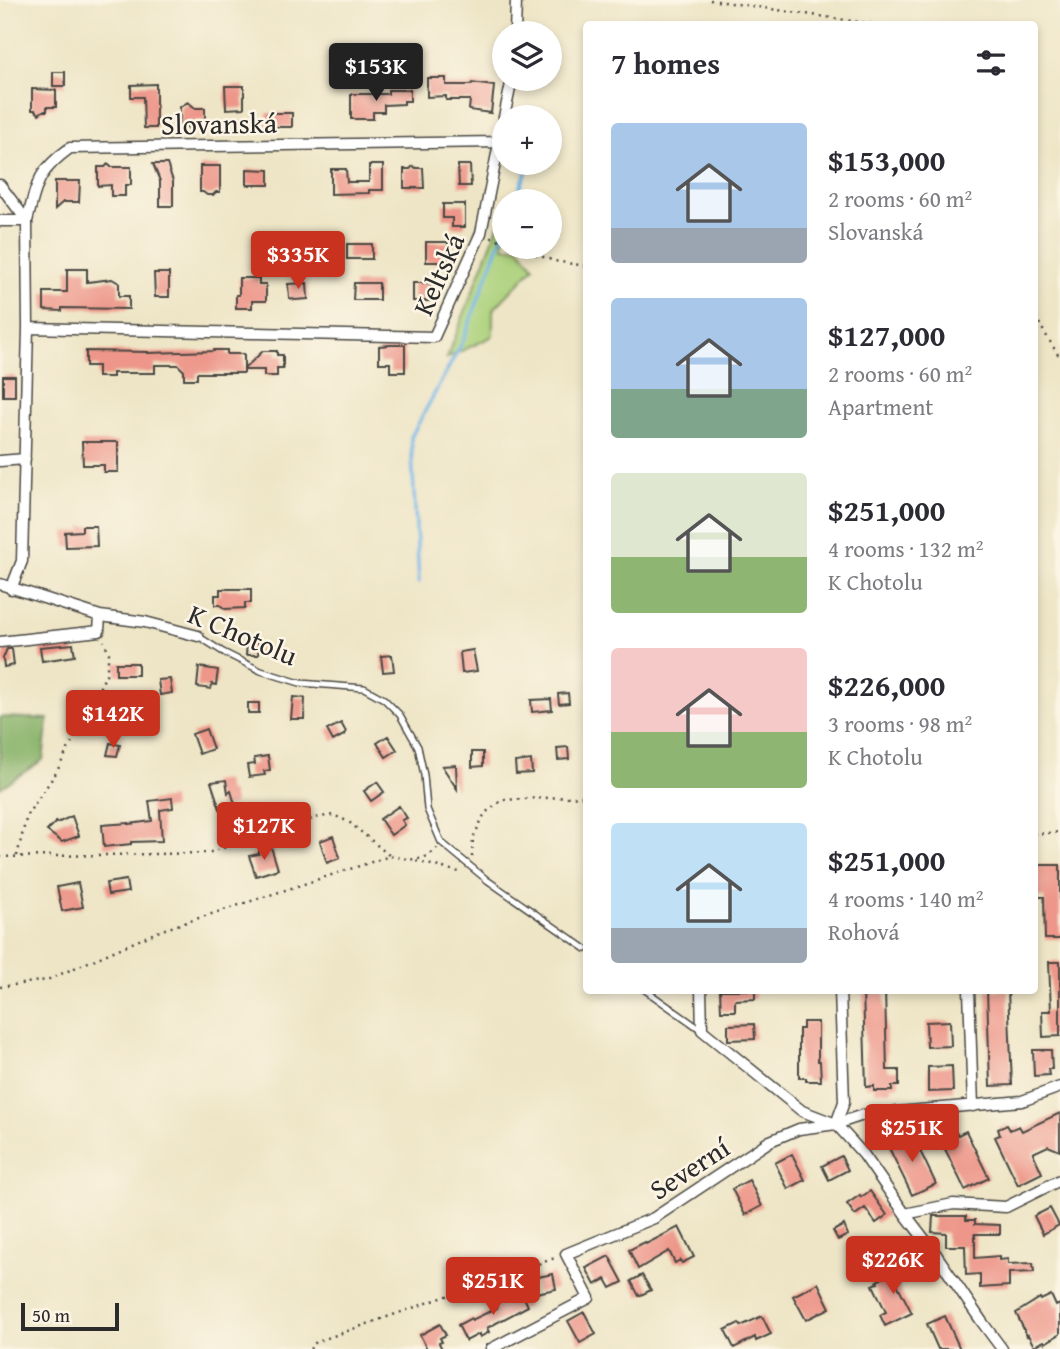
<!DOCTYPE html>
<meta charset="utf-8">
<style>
:root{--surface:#fff;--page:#f2f2f3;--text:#2b2b33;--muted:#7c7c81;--accent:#c8321e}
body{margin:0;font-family:"Gentium Book Plus",serif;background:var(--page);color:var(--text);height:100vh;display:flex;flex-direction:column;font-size:26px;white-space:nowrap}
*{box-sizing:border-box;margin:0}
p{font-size:23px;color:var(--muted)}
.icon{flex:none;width:38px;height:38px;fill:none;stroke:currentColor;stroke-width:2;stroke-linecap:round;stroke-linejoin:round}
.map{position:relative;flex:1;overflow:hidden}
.drawer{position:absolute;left:583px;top:21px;width:455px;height:973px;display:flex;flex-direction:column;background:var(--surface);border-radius:7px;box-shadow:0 4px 10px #0003}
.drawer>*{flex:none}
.fabs{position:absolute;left:492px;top:21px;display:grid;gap:14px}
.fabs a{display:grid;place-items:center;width:70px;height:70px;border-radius:50%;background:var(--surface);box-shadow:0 4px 10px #0003;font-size:35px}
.scale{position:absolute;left:21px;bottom:18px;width:98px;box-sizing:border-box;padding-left:7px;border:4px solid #2b2b2b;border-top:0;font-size:19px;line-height:24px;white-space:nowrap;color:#2b2b2b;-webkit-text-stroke:5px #fcf5e5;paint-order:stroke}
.price{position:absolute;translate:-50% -60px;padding:0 16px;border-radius:7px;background:var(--accent);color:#fff;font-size:23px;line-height:46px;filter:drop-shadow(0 2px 4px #0008)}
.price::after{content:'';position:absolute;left:50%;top:42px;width:21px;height:16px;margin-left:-10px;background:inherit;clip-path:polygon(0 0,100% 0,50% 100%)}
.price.selected{background:#222;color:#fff}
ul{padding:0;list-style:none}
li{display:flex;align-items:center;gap:21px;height:175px;padding:0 28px}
li span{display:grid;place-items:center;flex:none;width:196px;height:140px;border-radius:7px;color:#555}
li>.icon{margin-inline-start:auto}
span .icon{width:84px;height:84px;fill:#fffc;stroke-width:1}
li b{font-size:30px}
h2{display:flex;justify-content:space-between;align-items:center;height:84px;padding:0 28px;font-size:30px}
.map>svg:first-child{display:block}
.green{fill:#acd17b;stroke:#6c7e53;stroke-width:2}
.forest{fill:#89b36b;stroke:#5a6f4b;stroke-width:2}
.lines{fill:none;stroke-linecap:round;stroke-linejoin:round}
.stream{stroke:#71b5e7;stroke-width:3.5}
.building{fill:#ed9689}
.service-casing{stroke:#484742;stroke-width:8}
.minor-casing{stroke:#484742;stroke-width:13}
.path{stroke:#484742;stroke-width:2.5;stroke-dasharray:2 5;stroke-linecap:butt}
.service{stroke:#fff;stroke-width:5}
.minor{stroke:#fff;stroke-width:10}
.labels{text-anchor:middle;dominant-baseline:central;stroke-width:5;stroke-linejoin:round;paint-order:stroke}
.street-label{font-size:28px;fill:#2b2b2b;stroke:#fcf5e5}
</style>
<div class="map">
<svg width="1060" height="1349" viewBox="0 0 1060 1349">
<rect width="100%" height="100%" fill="#fcf5e5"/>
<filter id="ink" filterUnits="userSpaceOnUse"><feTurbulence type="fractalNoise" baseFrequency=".0143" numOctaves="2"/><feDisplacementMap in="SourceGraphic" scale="14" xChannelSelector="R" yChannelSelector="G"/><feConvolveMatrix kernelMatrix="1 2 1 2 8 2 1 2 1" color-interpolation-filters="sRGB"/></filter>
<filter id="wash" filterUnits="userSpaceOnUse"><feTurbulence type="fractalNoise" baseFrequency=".00686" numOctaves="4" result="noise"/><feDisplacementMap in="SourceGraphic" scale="28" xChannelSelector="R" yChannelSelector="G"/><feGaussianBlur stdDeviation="1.57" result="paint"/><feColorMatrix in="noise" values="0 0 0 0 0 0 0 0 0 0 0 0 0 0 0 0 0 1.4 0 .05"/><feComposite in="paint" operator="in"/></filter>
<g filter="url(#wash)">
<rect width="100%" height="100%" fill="#eee5c6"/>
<path class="green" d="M500 221 504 227V247H519L534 267 493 310V334L491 337 447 358Z"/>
<path class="forest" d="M0 717 48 719 43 760 0 788Z"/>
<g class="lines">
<path class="stream" d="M515 201 530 163
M419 582 411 437 462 343 504 231"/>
</g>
<g id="blocks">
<path class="building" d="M53 72H65V86H53Z
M427 78H446V85H471L472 83 494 86 491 113 469 110 470 100H446V96L427 97Z
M156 84V128H144L143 97H131V85Z
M225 86H244V108L226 109Z
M32 89 56 90V107H47V111H43L39 114 35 110H32Z
M388 90H410V101H404V104L384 105V112H373V119H351V94H388Z
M188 102 195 108H205V121H194V125L189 129 186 126H180V107Z
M267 113H292V127H267Z
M108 164 111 167H131V185H125V196H111V185L98 186V167H105Z
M153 164H167L173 181V206H160V181Z
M369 165H383V190H369V193L331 194V169H346L347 182H369Z
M458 165H470L471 186H459Z
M200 166H220V192H216L213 195H207L203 192H200Z
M413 166 416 168H423L424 188H404V169H410Z
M247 169 269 170V185H247Z
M55 181H80L79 202H63L55 209Z
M443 204H465V227H452V218H443Z
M295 241H324V257H295Z
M426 242H448V262H426Z
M347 244H372V259H347Z
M67 269H87V282L112 279 119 283V296H129V309L62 308V311L44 310V292H67Z
M154 273H169V297H155Z
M239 278H259V284H266V301H252V308H236V295H239Z
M307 283 308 299 295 300 289 298 288 284Z
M354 283H379V300H353Z
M413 283H431V301H413Z
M390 345H405V372H390V363H379V346Z
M214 350H227V354H244V369L263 351H277V355H283V368H277V376H264V370H244V373H197V379H184V371L178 365H155V373H113V377H98V366H86V351L148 352V353L214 351Z
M3 376H15V396H3Z
M82 442H118V472H104V465H83Z
M82 526H96L97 546 66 547 65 532 82 531Z
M220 589H251V603H245V608L225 609 220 605H215V595H220Z
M247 642 259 643 258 655H246Z
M73 644 75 656 42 661 40 647Z
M7 649H12L14 665 4 667 3 658Z
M473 650 477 671 462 673 460 652Z
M392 655 394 671 383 672 381 656Z
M116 663H138V675H116Z
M199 667 218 670 216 685 212 684 211 689 197 687Z
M170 679 172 693 160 695 158 680Z
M568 693 569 703 559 704 558 694Z
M293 697 305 698 304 719H291Z
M551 699 552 710 532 712 531 700Z
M248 703H259V713H248Z
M341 723 346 732 344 734V735L333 741 327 730Z
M206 729 213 749 199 754 192 734Z
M388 736 397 750 386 757 377 743Z
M110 743 120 745 117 756 107 755Z
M568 747 569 759 558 760 557 748Z
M472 752H483V766L472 767Z
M268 756 270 770 264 771 265 775 249 777 247 765 255 764 254 758Z
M531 760 532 773 516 774 515 762Z
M456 765 457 789 442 766Z
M226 780 228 793 231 791 235 804 220 809 211 782Z
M377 782 384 792 371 801 364 791Z
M172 798 173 808 160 810 162 841 131 842V844L104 847 102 825 129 823V824L152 821 149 801Z
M399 806 407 818 402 820 405 825 391 835 380 819Z
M72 816 79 836 62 842 47 831 56 822 57 823Z
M333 836 340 858 327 863 320 841Z
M271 847 278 869 256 876 249 856 259 854V851Z
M1034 865H1060V939H1045L1044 897H1034Z
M126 880 128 892 108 895 106 883Z
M78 883 83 907 62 911 57 887Z
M1049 962H1060V1036L1043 1037 1042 1011H1051Z
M720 990H755V999L735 1000V1011H721Z
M863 990H885L887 1070H899V1086H892V1091H874V1086L866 1087Z
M987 990H1008L1012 1085 990 1086Z
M950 1021 951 1046 927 1047 926 1022Z
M803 1022H818V1061H820L821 1081H806V1078H799V1029H803Z
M754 1024 755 1039 728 1040V1025Z
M1033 1050H1051L1052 1069H1048L1049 1075 1034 1076Z
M952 1066 953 1091 928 1092V1067Z
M1060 1113V1151L1048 1146 1033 1153 1042 1173 1018 1185 995 1137 1000 1135 998 1129 1007 1125 1010 1130 1019 1126 1022 1131Z
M954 1130 958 1135 966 1131 989 1178 965 1190 942 1143 947 1140 945 1134Z
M900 1136 907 1139 913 1136 936 1184 912 1195 889 1148 894 1145 892 1139Z
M792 1154 805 1180 788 1189 775 1163Z
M841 1156 848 1170 829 1180 822 1166Z
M749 1180 762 1206 745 1215 732 1189Z
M870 1191 887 1215 876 1223 865 1208 855 1215 847 1204 860 1195 861 1197Z
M1050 1208 1059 1225 1043 1234 1034 1216Z
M933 1216H966V1220H975V1224L1000 1225V1234H975V1258L999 1256V1260L1008 1259V1264L1033 1263 1034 1272 1009 1273V1286L980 1288V1274L966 1275 965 1246H946V1233L932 1232Z
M844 1225 848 1235 838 1240 833 1231Z
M679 1227 694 1257 682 1263 680 1260 675 1263 669 1251 638 1269 629 1250 645 1242 646 1244Z
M609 1256 623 1282 611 1288 606 1279 595 1285 586 1268Z
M908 1264 913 1273 896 1282 912 1313 885 1326 880 1315 886 1312 873 1285 878 1283 877 1281Z
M553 1274 556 1289 536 1293 533 1278Z
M642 1275 651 1290 639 1296 631 1281Z
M818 1283 830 1308 806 1320 793 1296Z
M515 1293 516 1296 522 1293 528 1306 487 1328 489 1332 480 1337 479 1334 466 1341 458 1325 471 1318 472 1320 497 1308 495 1304Z
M1051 1295 1056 1306 1060 1304V1334L1045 1343 1044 1341 1034 1346 1028 1335 1027 1336 1016 1313 1040 1298 1041 1300Z
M584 1312 596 1334 580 1343 568 1321Z
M762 1316 771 1334 756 1341 755 1337 734 1348 725 1330 739 1323 741 1326Z
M945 1316 960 1349H938L927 1324Z
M440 1324 446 1335 440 1338 442 1342 439 1343 442 1349H427L420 1335Z"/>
</g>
</g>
<g filter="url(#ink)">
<use href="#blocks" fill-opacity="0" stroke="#484742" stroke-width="2"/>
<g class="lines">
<defs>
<path id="service" d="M198 636 223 652 261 671 300 683 364 688 384 699 400 715 418 747 424 775 427 809 441 842 487 880 586 949
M645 990 700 1029"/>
<path id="minor" d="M515 33 516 0
M504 117 512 79
M0 185 27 221 28 328 22 561 11 589
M0 221H27C37 183 37 172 70 148L500 142
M28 328 434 337 481 233 504 119
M0 461 25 459
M0 584 100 616 145 622 198 636
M0 642 99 631 100 616
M701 990 702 1030 802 1111 836 1124 864 1155 905 1214 935 1253 982 1322 1002 1349
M969 990 973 1106
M836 1124 844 1102 840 990
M905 1214 953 1204 1006 1207 1060 1180
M491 1349 589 1298 566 1254 654 1218 770 1141 799 1129 836 1124 863 1115 1022 1101 1060 1087"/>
</defs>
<use href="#service" class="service-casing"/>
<use href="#minor" class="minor-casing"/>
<path class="path" d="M710 0 873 24
M491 237 504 242
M516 247 554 261 586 266
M1034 310 1040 325 1060 358
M1034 834 1060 832
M17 856 27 815 56 773 106 675 109 653 104 641
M0 857 208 853 315 818 333 815 349 822 390 856
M472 857 473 838 485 813 502 800 586 796
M416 861 463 873
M0 987 47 980 162 930 390 856C409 859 422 864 437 848
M310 1349 316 1342 555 1258"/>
<use href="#service" class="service"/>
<use href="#minor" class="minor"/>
</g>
</g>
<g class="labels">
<g class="street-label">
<text transform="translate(219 123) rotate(-1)">Slovanská</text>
<text transform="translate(438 274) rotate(-66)">Keltská</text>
<text transform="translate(243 634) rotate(23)">K Chotolu</text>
<text transform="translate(689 1168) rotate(-33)">Severní</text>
</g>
</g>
</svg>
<div class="fabs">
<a><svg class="icon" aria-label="layers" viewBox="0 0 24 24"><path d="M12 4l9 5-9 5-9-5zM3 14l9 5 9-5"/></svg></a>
<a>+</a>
<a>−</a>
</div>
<div class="scale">50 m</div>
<b class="price selected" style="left:376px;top:103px">$153K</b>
<b class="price" style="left:298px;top:291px">$335K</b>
<b class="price" style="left:113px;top:750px">$142K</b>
<b class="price" style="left:264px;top:862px">$127K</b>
<b class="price" style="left:912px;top:1164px">$251K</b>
<b class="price" style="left:893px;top:1296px">$226K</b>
<b class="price" style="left:493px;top:1317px">$251K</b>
<section class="drawer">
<h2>7 homes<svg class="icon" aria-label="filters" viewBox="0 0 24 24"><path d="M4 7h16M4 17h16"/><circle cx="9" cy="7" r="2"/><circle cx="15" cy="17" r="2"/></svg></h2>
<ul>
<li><span style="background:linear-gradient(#a9c7e8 75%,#9aa5b1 0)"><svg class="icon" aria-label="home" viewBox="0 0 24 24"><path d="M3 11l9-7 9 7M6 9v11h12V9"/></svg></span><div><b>$153,000</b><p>2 rooms · 60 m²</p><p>Slovanská</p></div></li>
<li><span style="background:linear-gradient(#a9c7e8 65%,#7fa58c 0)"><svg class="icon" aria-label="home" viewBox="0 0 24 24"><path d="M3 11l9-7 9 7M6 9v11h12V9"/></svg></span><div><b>$127,000</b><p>2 rooms · 60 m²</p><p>Apartment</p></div></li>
<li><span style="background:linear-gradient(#dfe7d0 60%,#8fb573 0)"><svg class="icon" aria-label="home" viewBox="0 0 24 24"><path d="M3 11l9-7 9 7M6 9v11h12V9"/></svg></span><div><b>$251,000</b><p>4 rooms · 132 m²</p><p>K Chotolu</p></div></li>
<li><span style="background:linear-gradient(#f6c9c9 60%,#8fb573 0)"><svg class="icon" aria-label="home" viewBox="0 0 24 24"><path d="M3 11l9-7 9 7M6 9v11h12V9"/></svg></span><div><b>$226,000</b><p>3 rooms · 98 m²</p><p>K Chotolu</p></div></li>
<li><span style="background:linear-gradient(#bfe0f5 75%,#9aa5b1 0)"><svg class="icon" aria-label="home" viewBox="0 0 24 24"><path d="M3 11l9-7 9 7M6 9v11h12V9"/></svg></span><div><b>$251,000</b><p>4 rooms · 140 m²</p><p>Rohová</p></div></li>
</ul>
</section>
</div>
